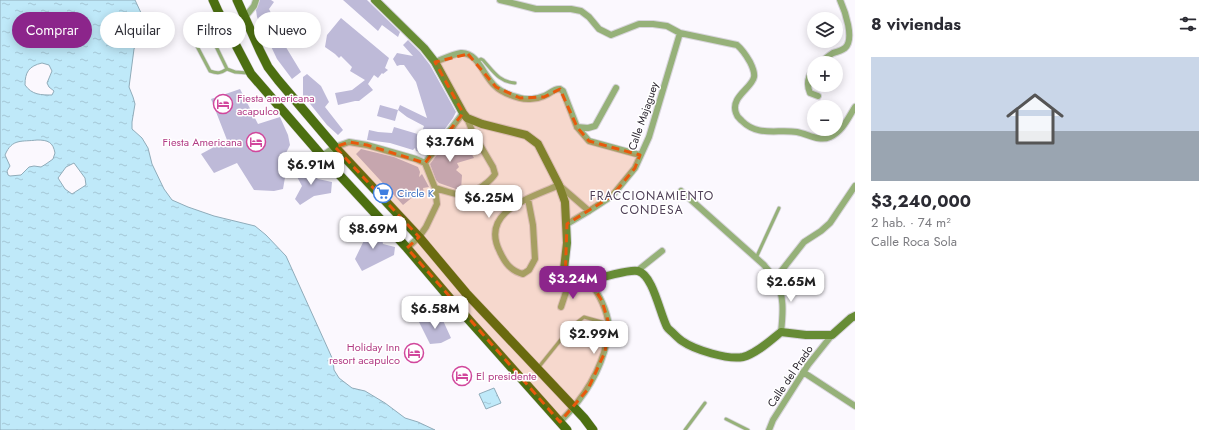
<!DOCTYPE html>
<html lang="es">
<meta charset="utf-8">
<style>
:root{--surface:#fff;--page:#f7f7f7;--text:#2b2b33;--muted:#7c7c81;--accent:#8c258b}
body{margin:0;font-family:Jost,sans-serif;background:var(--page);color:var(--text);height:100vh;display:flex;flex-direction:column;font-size:15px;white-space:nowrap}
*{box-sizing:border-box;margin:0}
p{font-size:13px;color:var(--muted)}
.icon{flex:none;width:22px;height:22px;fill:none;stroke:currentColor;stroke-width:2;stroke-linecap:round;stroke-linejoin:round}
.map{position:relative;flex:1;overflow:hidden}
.sheet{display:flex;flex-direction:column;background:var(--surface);width:360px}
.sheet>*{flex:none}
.top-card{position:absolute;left:12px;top:12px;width:380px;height:36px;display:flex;gap:8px}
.fabs{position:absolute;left:807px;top:12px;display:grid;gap:8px}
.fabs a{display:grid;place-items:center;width:36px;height:36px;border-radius:50%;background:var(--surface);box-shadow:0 2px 10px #0003;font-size:20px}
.price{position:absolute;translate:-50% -34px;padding:0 9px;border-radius:8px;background:#fff;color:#222;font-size:13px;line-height:26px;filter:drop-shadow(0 1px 2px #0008)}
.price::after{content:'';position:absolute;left:50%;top:24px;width:12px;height:9px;margin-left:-6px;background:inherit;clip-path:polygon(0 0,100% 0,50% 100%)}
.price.current{background:var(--accent);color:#fff}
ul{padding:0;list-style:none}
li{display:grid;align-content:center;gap:8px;height:212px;padding:0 16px}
li span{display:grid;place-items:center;height:124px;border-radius:0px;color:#555}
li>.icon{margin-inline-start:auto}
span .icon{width:72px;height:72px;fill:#fffc;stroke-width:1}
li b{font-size:17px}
h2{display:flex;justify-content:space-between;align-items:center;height:48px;padding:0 16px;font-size:17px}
.chip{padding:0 14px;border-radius:18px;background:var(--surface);box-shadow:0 2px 10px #0003;font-size:14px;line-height:36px}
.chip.current{background:var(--accent);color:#fff}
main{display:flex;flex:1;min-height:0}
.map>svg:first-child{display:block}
.water{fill:url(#water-ripples);stroke:#90acba;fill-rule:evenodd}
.building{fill:#bebad8}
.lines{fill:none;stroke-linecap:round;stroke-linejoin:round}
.lane-casing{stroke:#d8d5dc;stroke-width:4.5}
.street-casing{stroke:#d8d5dc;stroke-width:8}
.secondary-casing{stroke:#d8d5dc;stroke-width:10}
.primary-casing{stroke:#d8d5dc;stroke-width:10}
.lane{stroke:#96b179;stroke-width:3}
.street{stroke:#96b179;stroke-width:6}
.secondary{stroke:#678c35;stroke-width:8}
.primary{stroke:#4c6f11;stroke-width:9}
.marked{fill:#e8590c;fill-opacity:0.2;stroke:#e8590c;stroke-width:3;stroke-dasharray:8 5;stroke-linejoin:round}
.labels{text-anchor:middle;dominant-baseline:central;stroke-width:3;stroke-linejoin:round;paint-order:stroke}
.hotel-label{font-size:11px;fill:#b23c85;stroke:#fff;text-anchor:start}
.street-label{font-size:11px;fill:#231d27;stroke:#fff}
.shop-label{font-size:11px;fill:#366cbe;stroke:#fff;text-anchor:start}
.neighbourhood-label{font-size:12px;letter-spacing:1px;fill:#504158;stroke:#fff}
</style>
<main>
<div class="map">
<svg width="855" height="430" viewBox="0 0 855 430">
<defs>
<pattern id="water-ripples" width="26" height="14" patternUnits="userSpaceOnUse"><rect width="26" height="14" fill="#bfe9f9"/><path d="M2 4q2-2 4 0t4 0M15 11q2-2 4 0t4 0" fill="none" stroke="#a4c7d5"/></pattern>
</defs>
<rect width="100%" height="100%" fill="#fbf8fe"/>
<path class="water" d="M0 0H135L142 15V22L141 32 134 49 129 87 133 97 135 104 132 122V129L142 138 148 148 152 164 164 189 172 200 188 207 214 216 255 226 266 235 286 256 333 360 334 370 339 378 352 388 365 391 385 403 405 418 418 422 435 430H0ZM42 63 49 65 52 71 47 83 49 87 54 91 52 95C41 95 32 95 25 85 25 72 29 66 42 63ZM37 140C48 140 53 142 55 153L53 159 46 164 41 167 34 166 29 167 21 175 10 176 8 175 7 171 10 166 5 155C12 138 22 142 37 140ZM74 163 85 178 86 185 72 194 65 189 58 178 66 167Z
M494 388 501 403 486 409 479 394Z"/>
<path class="building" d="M260 0H271L274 2 269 9 277 25 281 39 301 72 292 79 277 59 257 17 256 10Z
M343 0H367L400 32 398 37 382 25 378 31Z
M341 18 389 58 385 68 388 70 383 74 382 73 378 78 374 75 368 84 373 90 359 101H355L338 105 335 93 352 90 365 80 350 71 352 67 341 56 339 58 335 54 325 47 327 35Z
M408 40 420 52 430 65 456 112 453 118 437 140H433L432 147H428L426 155 424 150 423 153 416 151 415 148 413 150 390 143 367 140 369 130 378 132 392 133 394 127 421 135 424 126 407 117 398 110 400 105 427 118 416 82 404 65H400L397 66 393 59 397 53 413 56 403 45Z
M307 74 321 86 329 102 325 107 343 130 338 135 327 125 303 95V77Z
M240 89 258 124 280 117 288 135 290 145 286 153 287 166 283 189 274 191 254 190 237 163 214 173 201 154 227 140 211 99Z
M380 105 398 110 395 121 377 116Z
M454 132 460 150 466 144 474 158 457 163 459 167 456 170 462 175 461 190 456 189 439 183 436 180 430 164Z
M361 149 394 157 418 167 420 172 419 177 422 174 429 187 423 188 424 193 414 196 403 205 356 154Z
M302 166 318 179 332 182 331 193 314 196 300 205 295 199 302 186 295 173Z
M380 228 383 244 395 247 394 255 362 271 355 259 369 230Z
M440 314 451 338 441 343 430 344 419 322Z"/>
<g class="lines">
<defs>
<path id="lane" d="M477 61 481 59 483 60C493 71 499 82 515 83
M227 69C221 73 218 74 210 71L190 33V26C196 20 199 21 206 24L210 34 227 69 235 72 248 73
M756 258 779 208
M538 368 571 327 584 317 609 324
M726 419 748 430
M685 430 705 403"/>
<path id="street" d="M500 0 536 9H571L581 11 589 17 599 29 611 35 639 24H653L667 26 680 33 737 45C743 50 746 55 750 62 752 66 755 72 754 77 752 88 730 97 736 113 737 117 739 118 742 121 758 137 777 129 797 132 808 134 819 142 830 137 843 131 848 118 855 107
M245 17 254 6 256 0
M435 62C443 59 453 54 461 53 478 52 484 77 495 86 501 92 512 96 520 98 527 100 537 99 544 96 550 94 554 88 560 89L563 91 577 127 589 141 640 155
M820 63C824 60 828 56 833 53 837 52 841 51 845 48 855 39 845 11 840 0
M814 68C808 76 806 84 810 93L818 96
M577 127 588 128 595 126 616 88
M322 156 335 147 349 142 367 145 416 159 425 163 435 188 437 204 426 227 419 237 407 248
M425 163 463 113
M435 188C456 194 465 200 484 185 488 182 492 179 495 174L493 167 473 133 467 118
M681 191 764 265C767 269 771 273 774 278 785 293 783 314 781 332
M528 199 533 225 535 259 529 270 523 274C511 271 505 263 500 252 479 211 531 198 559 185L589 211
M567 224 589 211 612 196 635 168 649 137 680 33
M637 271 662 251
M775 279 804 242 821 231 830 223 855 186
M561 307 568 286
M803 372 855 406
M560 422C583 399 600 374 607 341 607 336 609 331 609 326 607 309 599 295 590 281
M769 430 773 420 808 365 832 335"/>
<path id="secondary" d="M375 0 424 48 435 62 463 113 467 118 482 124 526 135 538 144 559 185 565 202 567 243 563 278C565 283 567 287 573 287 579 288 585 283 590 281 599 278 630 269 638 271 653 275 660 314 667 327 668 329 671 331 673 333 676 336 679 339 682 341 695 350 728 360 743 357 756 354 771 340 781 332L806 335H832L851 318 855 316"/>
<path id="primary" d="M213 0 218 11 251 74 322 156 407 248 453 302 567 430
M237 0 260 51 268 67 278 80 335 147 419 237 466 293 584 418 593 430"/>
</defs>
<use href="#lane" class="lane-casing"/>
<use href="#street" class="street-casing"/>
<use href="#secondary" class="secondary-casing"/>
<use href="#primary" class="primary-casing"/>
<use href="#lane" class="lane"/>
<use href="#street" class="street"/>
<use href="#secondary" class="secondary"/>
<use href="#primary" class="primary"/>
</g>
<path class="marked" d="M468 54 496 87 520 98 544 97 560 89 577 127 589 141 640 155 635 168 612 196 567 224 565 283 573 288 590 281 602 301 609 324 605 352 588 389 560 422 407 248 419 237 335 147 349 142 367 145 425 163 463 113 435 62Z"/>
<defs>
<symbol id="hotel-ring" viewBox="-11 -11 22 22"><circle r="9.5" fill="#fff" stroke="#d1479c" stroke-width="1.5"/><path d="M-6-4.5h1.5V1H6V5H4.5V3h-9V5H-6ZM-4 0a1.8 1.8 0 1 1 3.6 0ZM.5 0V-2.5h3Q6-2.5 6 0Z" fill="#d1479c"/></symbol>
<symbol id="supermarket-ring" viewBox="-11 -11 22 22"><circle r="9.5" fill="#fff" stroke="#3f7fe0" stroke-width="1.5"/><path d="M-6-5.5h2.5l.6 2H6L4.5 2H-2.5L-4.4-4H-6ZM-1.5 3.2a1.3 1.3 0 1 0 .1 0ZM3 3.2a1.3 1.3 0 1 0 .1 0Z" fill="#3f7fe0"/></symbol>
</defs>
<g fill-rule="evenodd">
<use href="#hotel-ring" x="212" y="93" width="22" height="22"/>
<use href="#hotel-ring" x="245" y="131" width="22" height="22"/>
<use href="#supermarket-ring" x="372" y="182" width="22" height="22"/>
<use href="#hotel-ring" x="403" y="342" width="22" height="22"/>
<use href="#hotel-ring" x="451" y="365" width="22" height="22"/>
</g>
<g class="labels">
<g class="hotel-label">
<text x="237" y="98">Fiesta americana<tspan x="237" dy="13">acapulco</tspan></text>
<text x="242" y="142" text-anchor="end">Fiesta Americana</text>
<text x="400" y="347" text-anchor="end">Holiday Inn<tspan x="400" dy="13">resort acapulco</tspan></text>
<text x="476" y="376">El presidente</text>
</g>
<g class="street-label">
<text transform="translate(643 116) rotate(-71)">Calle Majaguey</text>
<text transform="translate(790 376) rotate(-56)">Calle del Prado</text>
</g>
<g class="shop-label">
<text x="397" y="193">Circle K</text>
</g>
<g class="neighbourhood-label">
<text x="652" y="196">FRACCIONAMIENTO<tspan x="652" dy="14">CONDESA</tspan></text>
</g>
</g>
</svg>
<div class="fabs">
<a><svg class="icon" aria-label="layers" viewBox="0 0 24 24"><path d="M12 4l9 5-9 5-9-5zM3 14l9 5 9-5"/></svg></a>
<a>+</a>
<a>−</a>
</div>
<b class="price" style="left:450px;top:163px">$3.76M</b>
<b class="price" style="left:311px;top:186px">$6.91M</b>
<b class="price" style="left:489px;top:219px">$6.25M</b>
<b class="price" style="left:373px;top:250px">$8.69M</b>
<b class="price current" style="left:573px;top:300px">$3.24M</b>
<b class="price" style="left:791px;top:303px">$2.65M</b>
<b class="price" style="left:435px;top:330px">$6.58M</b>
<b class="price" style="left:594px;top:355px">$2.99M</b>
<div class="top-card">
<a class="chip current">Comprar</a>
<a class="chip">Alquilar</a>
<a class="chip">Filtros</a>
<a class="chip">Nuevo</a>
</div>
</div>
<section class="sheet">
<h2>8 viviendas<svg class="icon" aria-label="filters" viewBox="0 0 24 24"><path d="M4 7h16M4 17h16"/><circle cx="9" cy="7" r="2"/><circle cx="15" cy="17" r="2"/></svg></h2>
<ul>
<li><span style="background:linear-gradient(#c9d6e8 60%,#9aa5b1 0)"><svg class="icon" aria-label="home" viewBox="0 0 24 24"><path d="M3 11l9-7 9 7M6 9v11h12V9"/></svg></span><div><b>$3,240,000</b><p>2 hab. · 74 m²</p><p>Calle Roca Sola</p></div></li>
</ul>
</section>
</main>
